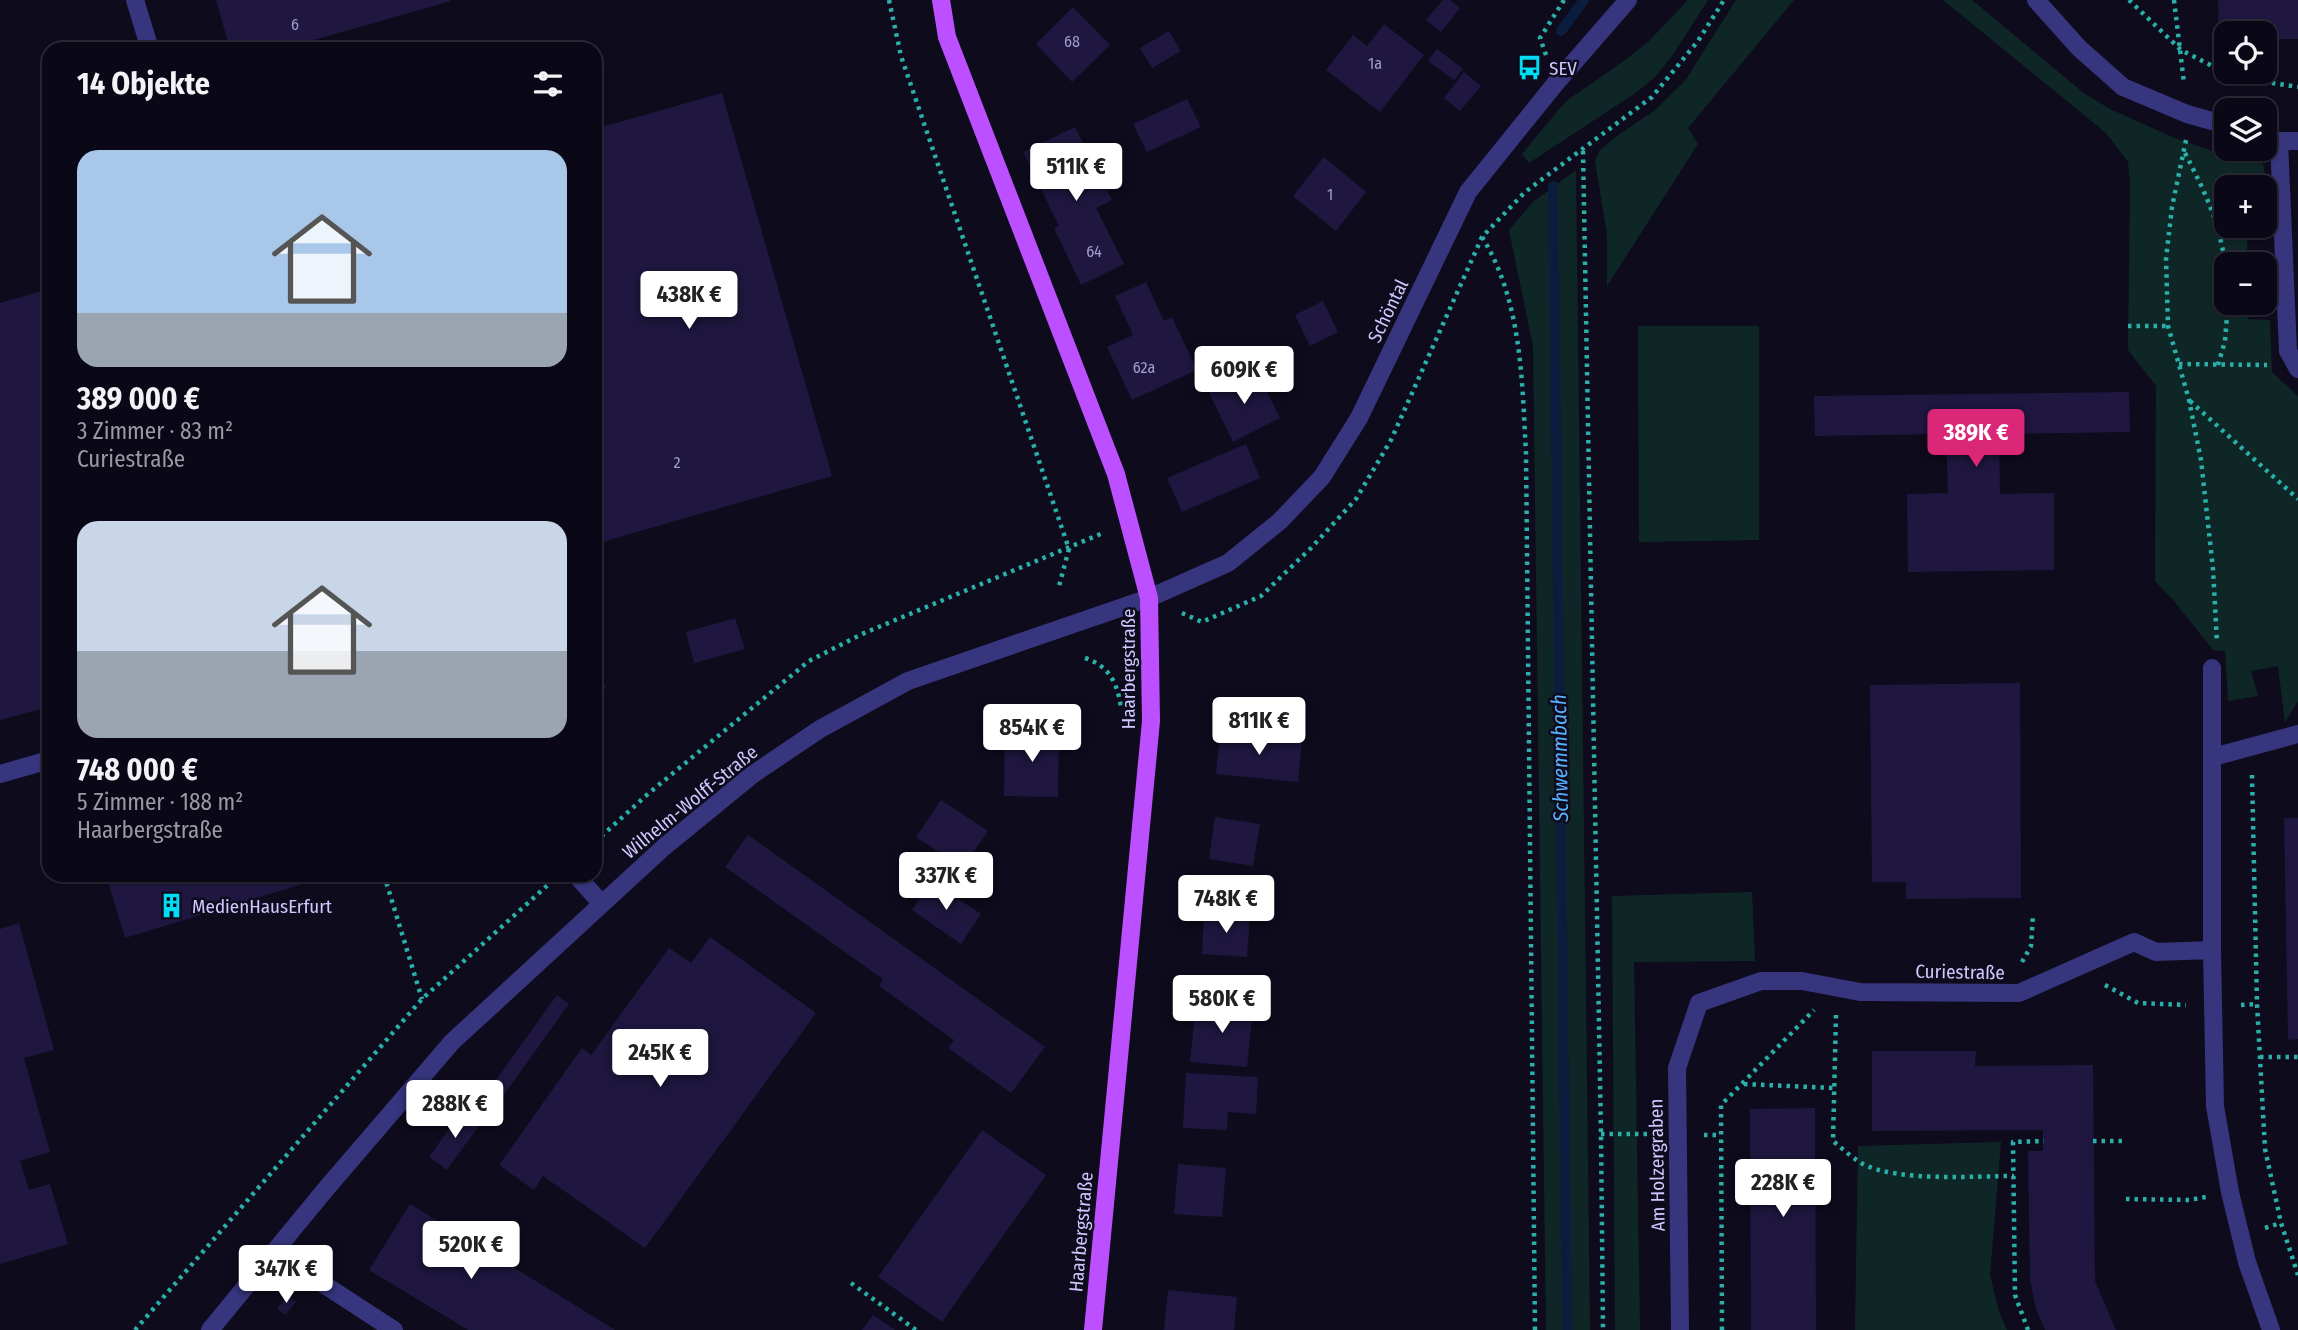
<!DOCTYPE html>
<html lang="de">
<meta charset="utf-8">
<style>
:root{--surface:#0a0816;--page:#13111f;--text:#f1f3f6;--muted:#999aa1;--line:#2a2935;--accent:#db2777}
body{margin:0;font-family:"Fira Sans Condensed",sans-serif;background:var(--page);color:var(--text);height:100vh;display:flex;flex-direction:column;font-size:26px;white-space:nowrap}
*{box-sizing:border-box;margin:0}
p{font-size:23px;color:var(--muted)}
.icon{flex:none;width:38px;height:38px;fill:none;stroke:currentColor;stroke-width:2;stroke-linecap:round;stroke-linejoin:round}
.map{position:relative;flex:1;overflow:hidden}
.panel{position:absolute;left:42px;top:42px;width:560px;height:840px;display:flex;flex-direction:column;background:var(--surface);border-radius:21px;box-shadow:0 2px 5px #0004,0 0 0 2px var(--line)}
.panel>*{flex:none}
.buttons{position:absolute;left:2214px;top:21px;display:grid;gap:14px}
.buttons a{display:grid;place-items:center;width:63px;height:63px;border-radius:14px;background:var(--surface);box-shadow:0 2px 5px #0004,0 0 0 2px var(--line);font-size:35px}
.price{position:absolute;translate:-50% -60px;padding:0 16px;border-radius:7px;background:#fff;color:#222;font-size:23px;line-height:46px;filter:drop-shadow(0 2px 4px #0008)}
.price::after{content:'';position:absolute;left:50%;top:42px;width:21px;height:16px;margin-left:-10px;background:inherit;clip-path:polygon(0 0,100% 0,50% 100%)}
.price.active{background:var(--accent);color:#fff}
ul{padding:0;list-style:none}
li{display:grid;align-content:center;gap:14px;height:371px;padding:0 35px}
li span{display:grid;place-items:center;height:217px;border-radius:21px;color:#555}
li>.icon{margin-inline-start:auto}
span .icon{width:126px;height:126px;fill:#fffc;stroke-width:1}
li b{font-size:30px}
h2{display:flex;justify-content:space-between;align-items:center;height:84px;padding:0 35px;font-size:30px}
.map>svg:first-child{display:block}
.green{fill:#0e2726}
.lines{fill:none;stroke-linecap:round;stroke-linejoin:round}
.stream{stroke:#0a1d3e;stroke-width:10}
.building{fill:#1f173f}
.path{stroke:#2ab0a8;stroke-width:4.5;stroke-dasharray:3.5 5;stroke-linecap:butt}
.minor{stroke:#37357e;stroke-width:18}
.major{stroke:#bc4fff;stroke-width:18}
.labels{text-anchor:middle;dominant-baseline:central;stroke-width:5;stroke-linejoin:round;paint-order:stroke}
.number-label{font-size:16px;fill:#a29ccf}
.poi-label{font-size:19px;fill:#cec8ff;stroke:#0e0b1d;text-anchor:start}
.street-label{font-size:19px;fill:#cec8ff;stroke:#0e0b1d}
.water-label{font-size:21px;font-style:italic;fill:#56b1ff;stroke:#0e0b1d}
</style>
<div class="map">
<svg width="2298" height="1330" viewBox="0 0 2298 1330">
<rect width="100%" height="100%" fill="#0e0b1d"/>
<path class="green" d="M1688 0H1708L1672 56 1655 77 1637 92 1529 163 1522 154 1566 101 1624 61 1649 41Z
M1736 0H1794L1688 128 1698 144 1607 286V235L1595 161 1600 150 1621 133 1654 111 1685 81Z
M1943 0H1972L2085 94 2110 109 2177 139 2221 154 2263 163 2272 215H2265L2264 187H2226V226H2247V264H2226V303H2247L2248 319 2270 320 2272 372 2298 396V701L2285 722 2278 666 2251 671 2258 696 2228 701 2225 651 2213 650 2174 601 2155 581 2156 386 2128 350 2130 183 2128 162 2106 133Z
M1576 170 1590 1330H1546L1533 346 1509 230 1533 202Z
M1638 326H1759V540L1639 542Z
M1752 892 1755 961 1634 962 1640 1330H1615L1612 896Z
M2001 1142 1990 1275 1999 1312 2007 1330H1855L1858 1146Z"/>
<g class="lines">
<path class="stream" d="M1561 31 1584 0
M1553 186 1567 1330"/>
</g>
<path class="building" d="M216 0H450L451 1 282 49H230Z
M1443 0H1450L1460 8 1441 32 1426 20Z
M2218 0H2298V39H2264V33H2226V39H2219Z
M1073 7 1110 45 1072 82 1036 44Z
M1384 24 1424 55 1380 112 1326 70 1353 35 1367 46Z
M1169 31 1181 51 1152 68 1140 48Z
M1437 49 1463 69 1454 80 1428 61Z
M1464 72 1481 86 1460 111 1444 98Z
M722 93 832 476 595 544V129Z
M1187 99 1201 127 1147 152 1133 124Z
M1075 127 1112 200 1096 208 1124 264 1081 285 1054 228 1059 226 1023 152Z
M1324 157 1366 192 1336 231 1293 196Z
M1146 282 1164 321 1172 317 1197 370 1132 400 1107 347 1133 335 1115 296Z
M49 289V707L0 720V303Z
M1323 301 1338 332 1310 346 1295 315Z
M1256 370 1280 418 1233 442 1209 393Z
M2129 392 2130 432 1999 434 2000 494 2054 493V570L1908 572 1907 494 1948 493 1946 434 1815 436 1814 396Z
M1246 444 1260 478 1182 512 1167 478Z
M735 618 745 649 694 663 686 632Z
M600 672 606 688 595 692V674Z
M2020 683 2021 898 1906 899V882H1872L1870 685Z
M1005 730 1059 731 1058 797 1004 796Z
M1220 732 1302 740 1298 782 1216 774Z
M941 800 988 831 963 868 916 837Z
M1215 817 1260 824 1253 866 1209 859Z
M2284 818H2298V1039L2288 1040Z
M748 835 1045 1047 1011 1093 948 1048 954 1040 879 986 883 979 725 867Z
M106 875H329V876L125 938Z
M931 881 981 914 961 944 912 910Z
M1204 914 1250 917 1247 957 1202 954Z
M19 923 54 1050 24 1058 50 1152 20 1161 29 1190 50 1184 68 1244 0 1264V929Z
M710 937 816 1013 645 1248 543 1176 534 1190 499 1165 582 1048 591 1055 669 948 691 963Z
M557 995 569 1004 494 1109 481 1101Z
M1196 1002 1253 1007 1247 1067 1190 1062Z
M1872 1051H1976L1975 1066 2093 1065 2095 1281 2116 1330H2045L2036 1309 2030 1279 2028 1151H2043V1130L1872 1131Z
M1186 1073 1258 1077 1256 1114 1228 1112 1227 1130 1183 1128Z
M1815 1108 1816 1330H1751L1750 1109Z
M463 1110 481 1123 447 1170 429 1157Z
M982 1130 1046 1175 942 1322 878 1277Z
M1178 1164 1226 1168 1222 1217 1174 1214Z
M410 1204 544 1286 615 1330H468L369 1270Z
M1168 1290 1237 1297 1234 1330H1164Z
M288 1295 296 1302 285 1315 277 1308Z
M873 1315 895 1330H862Z"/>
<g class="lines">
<path class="path" d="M889 0 901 56 1069 549 1059 586
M2129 0 2181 50 2234 77 2298 87
M2174 0 2184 83
M1546 55 1540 38 1564 0
M2186 140 2172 207 2166 259 2168 326 2189 400 2201 460 2213 569 2217 643
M1583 151 1601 1134 1603 1330
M2185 153C2206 194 2219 221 2226 268
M1482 237C1522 301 1522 381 1526 454L1535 1330
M2128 326H2168
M2179 364 2267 365
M2218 365 2225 341 2228 303
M2190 401 2298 499
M1182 613 1202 622 1261 596 1311 548 1356 499 1391 440 1482 237 1525 192 1652 97 1698 41 1724 0
M1085 658C1109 666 1117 682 1121 707
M2252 775 2257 1004 2265 1149 2281 1223 2298 1275
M595 842 649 793 809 661 862 634 1103 533
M384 875 422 999
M2022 962 2031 946 2033 915
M2105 985 2138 1003 2186 1005
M2241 1005 2257 1004
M1836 1015 1833 1141C1843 1149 1852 1158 1863 1164 1898 1182 1974 1176 2014 1176
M2260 1057H2298
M1744 1084 1834 1088
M1601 1134H1653
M1704 1135H1721
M2093 1141H2126
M2126 1199 2189 1200 2206 1197
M2265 1228 2281 1223
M851 1283 916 1330
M135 1330 422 999 550 883
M1722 1330 1721 1105 1814 1010
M2028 1330 2015 1295 2013 1142 2044 1141"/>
<path class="minor" d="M135 0 150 49
M2036 0 2079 48 2123 87 2187 114 2226 125
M2264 136 2279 141H2298
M2279 141 2288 351 2298 369
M2212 668V950L2215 1106 2230 1192 2247 1262 2271 1330
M2213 757 2298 734
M0 774 49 760
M576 875 601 903
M274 1252 394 1330
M210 1330 325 1190 452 1042 664 847 752 775 820 729 908 681 1149 598 1228 563 1280 521 1322 477 1359 418 1468 192 1555 84 1628 0
M1680 1330 1677 1068 1699 1003 1761 981H1802L1860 992 2019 993 2134 942 2156 952 2212 950"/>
<path class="major" d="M941 0 947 37 1116 474 1149 598 1151 721 1093 1330"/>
</g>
<defs>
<symbol id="bus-bare" viewBox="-9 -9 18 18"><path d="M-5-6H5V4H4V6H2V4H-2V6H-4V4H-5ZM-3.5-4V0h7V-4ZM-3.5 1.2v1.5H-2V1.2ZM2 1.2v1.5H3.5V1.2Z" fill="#00dcf3" stroke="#0e0b1d" stroke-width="2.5" paint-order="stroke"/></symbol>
<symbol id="building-bare" viewBox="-9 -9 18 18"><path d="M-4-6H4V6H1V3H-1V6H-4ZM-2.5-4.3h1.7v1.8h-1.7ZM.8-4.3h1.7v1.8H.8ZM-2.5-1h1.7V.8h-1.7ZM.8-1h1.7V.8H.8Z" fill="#00dcf3" stroke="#0e0b1d" stroke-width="2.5" paint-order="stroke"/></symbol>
</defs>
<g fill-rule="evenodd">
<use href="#bus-bare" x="1512" y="50" width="35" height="35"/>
<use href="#building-bare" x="154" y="888" width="35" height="35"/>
</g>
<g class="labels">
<g class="number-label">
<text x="295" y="24">6</text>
<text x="1072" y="41">68</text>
<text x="1375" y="63">1a</text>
<text x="1330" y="194">1</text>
<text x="1094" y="251">64</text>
<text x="1144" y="367">62a</text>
<text x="677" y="462">2</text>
</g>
<g class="poi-label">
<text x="1549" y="68">SEV</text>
<text x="192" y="906">MedienHausErfurt</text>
</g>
<g class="street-label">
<text transform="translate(1388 311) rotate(-64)">Schöntal</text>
<text transform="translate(1128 669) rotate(-90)">Haarbergstraße</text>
<text transform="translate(690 802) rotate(-39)">Wilhelm-Wolff-Straße</text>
<text transform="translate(1960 972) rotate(1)">Curiestraße</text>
<text transform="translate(1657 1165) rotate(-91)">Am Holzergraben</text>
<text transform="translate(1081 1232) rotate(-85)">Haarbergstraße</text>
</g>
<g class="water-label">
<text transform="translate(1560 758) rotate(-91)">Schwemmbach</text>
</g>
</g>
</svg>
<div class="buttons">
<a><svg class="icon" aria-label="locate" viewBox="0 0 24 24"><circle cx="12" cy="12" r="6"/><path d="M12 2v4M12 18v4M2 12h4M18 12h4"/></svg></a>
<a><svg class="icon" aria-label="layers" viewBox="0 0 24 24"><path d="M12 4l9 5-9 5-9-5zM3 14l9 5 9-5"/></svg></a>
<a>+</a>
<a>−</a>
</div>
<b class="price" style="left:1076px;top:203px">511K €</b>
<b class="price" style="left:689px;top:331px">438K €</b>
<b class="price" style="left:1244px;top:406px">609K €</b>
<b class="price active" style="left:1976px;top:469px">389K €</b>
<b class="price" style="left:1259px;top:757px">811K €</b>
<b class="price" style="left:1032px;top:764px">854K €</b>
<b class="price" style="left:946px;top:912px">337K €</b>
<b class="price" style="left:1226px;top:935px">748K €</b>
<b class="price" style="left:1222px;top:1035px">580K €</b>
<b class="price" style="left:660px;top:1089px">245K €</b>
<b class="price" style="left:455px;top:1140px">288K €</b>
<b class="price" style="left:1783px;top:1219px">228K €</b>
<b class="price" style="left:471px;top:1281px">520K €</b>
<b class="price" style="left:286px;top:1305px">347K €</b>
<section class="panel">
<h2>14 Objekte<svg class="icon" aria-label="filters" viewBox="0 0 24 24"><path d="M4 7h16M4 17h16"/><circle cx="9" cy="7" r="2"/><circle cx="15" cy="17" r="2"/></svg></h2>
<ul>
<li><span style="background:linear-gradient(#a9c7e8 75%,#9aa5b1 0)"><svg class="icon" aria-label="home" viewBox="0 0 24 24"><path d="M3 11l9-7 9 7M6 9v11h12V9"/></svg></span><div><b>389 000 €</b><p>3 Zimmer · 83 m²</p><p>Curiestraße</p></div></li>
<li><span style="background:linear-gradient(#c9d6e8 60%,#9aa5b1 0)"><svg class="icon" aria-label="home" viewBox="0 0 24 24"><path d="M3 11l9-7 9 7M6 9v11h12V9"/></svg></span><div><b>748 000 €</b><p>5 Zimmer · 188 m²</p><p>Haarbergstraße</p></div></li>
</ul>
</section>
</div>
